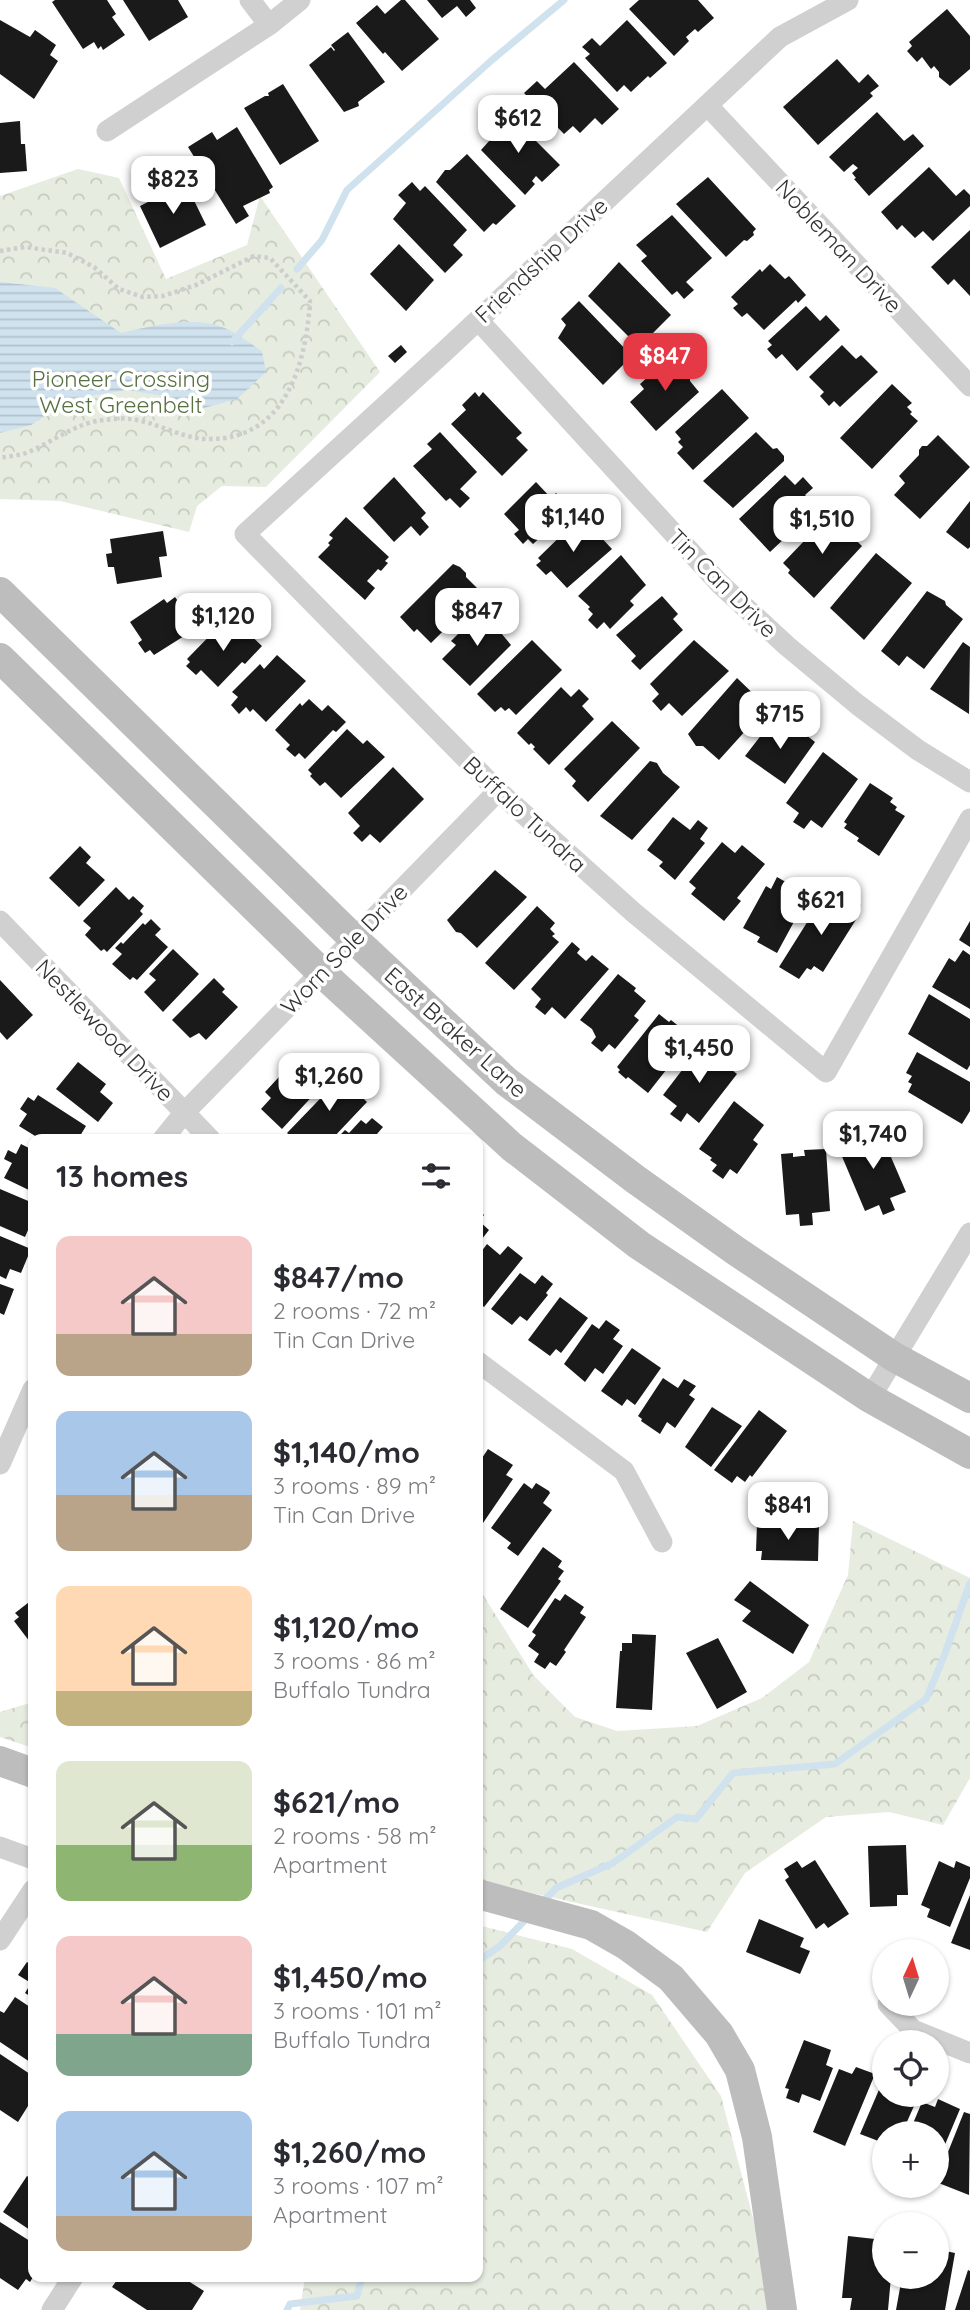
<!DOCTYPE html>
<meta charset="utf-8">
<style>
:root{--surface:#fff;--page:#f7f7f7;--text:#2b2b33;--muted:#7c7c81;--accent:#e63946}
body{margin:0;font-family:Quicksand,sans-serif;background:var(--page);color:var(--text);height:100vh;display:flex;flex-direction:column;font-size:26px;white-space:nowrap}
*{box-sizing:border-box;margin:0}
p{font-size:23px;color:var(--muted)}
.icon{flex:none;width:38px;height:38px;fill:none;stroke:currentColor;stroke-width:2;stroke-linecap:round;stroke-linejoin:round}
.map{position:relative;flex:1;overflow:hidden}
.sheet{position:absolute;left:28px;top:1134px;width:455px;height:1148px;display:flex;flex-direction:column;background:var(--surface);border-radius:14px;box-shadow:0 2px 5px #0004}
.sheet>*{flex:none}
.needle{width:46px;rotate:4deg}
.buttons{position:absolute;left:872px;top:1939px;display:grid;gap:14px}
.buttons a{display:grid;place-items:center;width:77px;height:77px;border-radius:50%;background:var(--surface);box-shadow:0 2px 5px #0004;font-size:35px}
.price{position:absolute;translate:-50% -60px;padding:0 16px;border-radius:14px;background:#fff;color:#222;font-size:23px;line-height:46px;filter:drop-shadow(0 2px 4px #0008)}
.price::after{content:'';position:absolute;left:50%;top:42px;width:21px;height:16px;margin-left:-10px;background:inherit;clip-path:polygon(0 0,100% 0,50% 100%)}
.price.current{background:var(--accent);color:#fff}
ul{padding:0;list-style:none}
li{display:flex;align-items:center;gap:21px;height:175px;padding:0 28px}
li span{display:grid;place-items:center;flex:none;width:196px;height:140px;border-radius:14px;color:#555}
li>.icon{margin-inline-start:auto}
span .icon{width:84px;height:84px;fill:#fffc;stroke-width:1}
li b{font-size:30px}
h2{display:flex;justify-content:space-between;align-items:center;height:84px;padding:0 28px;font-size:30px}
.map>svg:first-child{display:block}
.forest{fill:url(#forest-crowns)}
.water{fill:url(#water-rules)}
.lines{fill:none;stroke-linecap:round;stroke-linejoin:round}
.stream{stroke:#cfe2ee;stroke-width:7}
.building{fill:#1a1a1a}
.path{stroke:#cdcdcd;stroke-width:4.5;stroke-dasharray:3.5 3.5;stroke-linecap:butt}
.street{stroke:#d0d0d0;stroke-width:21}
.secondary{stroke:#bdbdbd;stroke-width:30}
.labels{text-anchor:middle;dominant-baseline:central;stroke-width:7;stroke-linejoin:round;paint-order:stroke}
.street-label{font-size:23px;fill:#333;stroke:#fff}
.park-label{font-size:23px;fill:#56703f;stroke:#fff}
</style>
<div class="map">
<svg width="970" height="2310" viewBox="0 0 970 2310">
<defs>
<pattern id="forest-crowns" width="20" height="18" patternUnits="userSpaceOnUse" patternTransform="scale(1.75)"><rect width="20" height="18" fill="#e6ecdf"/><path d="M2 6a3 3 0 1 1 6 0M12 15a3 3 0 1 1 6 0" fill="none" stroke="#c6cbc0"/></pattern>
<pattern id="water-rules" width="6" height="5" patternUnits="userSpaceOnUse" patternTransform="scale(1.75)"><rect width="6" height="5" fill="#cfe2ee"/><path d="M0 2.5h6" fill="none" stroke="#b2c2cd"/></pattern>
</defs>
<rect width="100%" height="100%" fill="#fff"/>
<path class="forest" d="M78 169 119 178 166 279 247 245 260 196 380 372 266 487 222 486 197 506 189 532 60 501 0 499V196Z
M853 1521 970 1578V1778L943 1825 889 1812 826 1817 745 1873 707 1932 478 1881V1587L534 1676 575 1717 617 1731 697 1726 762 1698 809 1662 848 1575Z
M33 1702V1748L0 1737V1712Z
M478 1925 572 1949 652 1995 721 2096 777 2310H300L305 2277H478Z"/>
<path class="water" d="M0 282 55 288 121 333C153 326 198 314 229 330 240 336 251 344 262 351L266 372 237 399 204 408 169 397 127 390 71 399 31 425 0 433Z"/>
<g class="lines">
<path class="stream" d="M297 269 322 240 347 190 492 60 564 0
M232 342 281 288
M541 1904 556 1888 613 1863 677 1817 696 1819 733 1773 835 1764 926 1699 943 1659 970 1583
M478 1961 500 1946 530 1915
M287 2310 290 2304 357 2296 362 2277"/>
</g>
<path class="building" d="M55 0H107L116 14 112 17 125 35 103 50 101 46 98 49 94 42 83 49 52 2Z
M123 0H178L188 17 149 41Z
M401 0H405L439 39 402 71 385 52 383 54 356 23 377 5 385 14Z
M427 0H470L476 8 466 17 457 6 442 18Z
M639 0H698L714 18 698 32 695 29 686 37 689 41 674 56 629 9Z
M947 9 970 36V69L950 86 939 77V72L934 66 931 69 922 57 917 62 907 51 912 46 909 42Z
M0 20 30 37 35 30 56 45 50 55 58 61 34 99 0 74Z
M627 20 667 63 650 78 648 76 631 92 624 85 617 92 585 58 590 54 582 47 592 38 600 46Z
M348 32 385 82 358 102 359 106 344 112 309 65 331 47 334 51 335 50 331 45Z
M837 59 859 83 868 74 879 86 870 93 873 96 818 145 783 107Z
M574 62 619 109 602 125 595 118 580 133 573 126 564 134 524 93 537 81 545 89Z
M283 84 319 141 280 165 244 108 265 96H269L268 93Z
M877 112 904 141 913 134 924 146 869 196 854 179 856 178 852 173 858 168 853 164 844 172 829 157Z
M514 119 560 165 542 182 536 176 532 181 535 184 525 195 481 150 490 140 483 133 493 122 502 131Z
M20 121 21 144H25L27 171 0 173V123Z
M237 127 273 187 269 190 270 193 243 206 249 216 236 224 188 147 212 132 217 140Z
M467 154 516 206 496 225 493 223 484 232 436 182 445 170H450Z
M929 167 956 196 964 189 970 195V206L933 241 923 231 915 238 902 225 897 230 881 212Z
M708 177 756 229 753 232 754 235 747 241 744 240 726 257 676 204Z
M412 182 420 191 425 186 467 230 453 245 463 255 445 273 393 219 406 203 398 195Z
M187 186 206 225 160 248 140 206 156 198 154 194 163 189 166 196Z
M672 215 712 258 686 282 694 290 684 299 677 291 672 295 641 261 647 256 636 245Z
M970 230V296L954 279 948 285 931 267Z
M399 244 434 280 406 311 370 274Z
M619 262 671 315 639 347 588 296Z
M770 264 785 279 789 276 806 295 798 303 796 300 764 330 747 313 742 317 733 308 738 304 731 297 760 269 762 272Z
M579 301 632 356 603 385 558 338 566 325 561 319Z
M806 306 820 321 826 315 840 330 797 371 782 354 776 359 767 349 772 345 768 341Z
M401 345 407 352 395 363 388 356Z
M842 345 856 359 861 355 878 372 840 407 834 401 829 406 820 396 824 392 809 377Z
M681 357 690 367 686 372 690 377V381L699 392 656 431 630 402 644 389 640 384 668 359 673 365Z
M892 384 912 403 907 407 912 412 910 414 918 421 872 469 840 438Z
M722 389 749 418 693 470 677 453 683 447 678 442 681 439 675 432Z
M475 392 479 397 483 392 522 433 516 438 528 450 502 476 451 424 466 410 462 405Z
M440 432 477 472 460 489 470 498 460 508 450 498 446 501 413 466 432 449 427 444Z
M756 432 773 449 777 448 784 456V461L733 508 703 481Z
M938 435 970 467 920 519 894 495 905 483 899 476 919 455V450L922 446H927Z
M785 475 795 485 803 477 813 488 805 495 817 508 770 552 739 519Z
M394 477 426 513 421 518 429 527 420 536 411 526 394 542 363 508Z
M536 482 551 498 556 493 572 509 533 544 528 539 523 544 514 534 519 530 504 514Z
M970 501V547L968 549 946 532Z
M829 515 862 546 814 598 788 573 790 570 783 563Z
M346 517 389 557 385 561 388 563 381 571 378 569 367 581 375 588 365 600 318 557 330 545 328 543 333 538 329 535Z
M577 520 592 536 596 532 612 549 567 588 551 571 546 575 536 565 541 561 538 558Z
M163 531 167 556 159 557 162 577 117 584 114 567H108L106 554 112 553 110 539Z
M876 553 912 583 864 640 830 608Z
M621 555 646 585 630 601 634 605 610 629 604 622 597 629 588 620 593 614 588 609 590 607 578 596Z
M453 564 460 567 466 573V577L482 593 431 643 417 629 414 632 400 617Z
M927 591 945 601 946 605 963 619 924 669 907 656 899 666 881 651Z
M662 596 678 614 673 619 683 630 640 670 631 661 636 656 616 635Z
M175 597 184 610 187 607 200 626 154 655 150 650 145 653 138 643 142 640 130 622 164 599 167 603Z
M492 611 501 621 496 627 511 645 470 686 442 659 456 645 451 641 478 614 484 619Z
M225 620 240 635 245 630 262 646 245 664 242 662 218 687 201 670 196 675 186 666 190 662 187 659Z
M532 640 562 670 516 715 509 708 505 711 501 707 495 712 477 694Z
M694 640 729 671 682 716 669 703 661 711 652 701 659 694 650 684Z
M963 642 970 647 969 714 930 689Z
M277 655 306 681 266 722 253 709 250 712 246 707 239 714 231 705 238 697 232 692 260 664 264 669Z
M737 678 767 707 719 760 703 746H696L688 734Z
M561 687 571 697 579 689 589 699 582 706 594 719 549 765 533 749 535 747 531 743 529 745 517 733Z
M309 699 322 711 328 705 346 722 336 732 333 730 305 759 299 753 295 757 286 749 290 745 275 730 300 703 302 706Z
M773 720 787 731 784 734 787 736 795 726 815 742 785 784 745 756Z
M612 721 640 748 588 802 572 786 576 781 564 769Z
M347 729 363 744 367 740 385 757 341 798 325 782 320 786 310 776 312 774 308 770Z
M823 752 858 779 822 828 811 820 804 829 793 822 799 813 786 803Z
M650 761 657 763 663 773 680 787 632 840 600 816Z
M393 767 424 799 380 843 370 834 362 842 353 833 360 826 348 813Z
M870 783 893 798 890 802 897 807 895 810 905 816 879 856 857 841 859 838 844 828 847 824 844 822Z
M673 817 690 830 698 820 708 828 700 839 705 843 675 880 659 866 663 862 647 850Z
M722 842 735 853 742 845 765 864 737 898 741 901 724 921 691 894 696 888 689 882Z
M80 846 91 857 86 863 105 880 79 907 49 878Z
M495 870 527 897 477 948 461 933 456 932 447 920Z
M777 877 791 885 785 897 802 907 777 953 757 942 760 937 743 928 766 886 771 889Z
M116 887 129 900 133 896 144 906 140 911 143 914 107 952 104 949 101 951 85 935 91 928 83 921Z
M823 897 840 908 847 897 861 905 854 917 857 918 823 972 814 966 811 970 807 968 799 979 779 967Z
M537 906 555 923 550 929 555 934 552 936 559 942 514 990 485 963Z
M151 919 161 929 155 935 168 947 137 980 133 977 130 980 112 964 122 954 115 948 121 942 123 944 143 923 145 925Z
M970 921V947L959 940Z
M572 942 580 949 577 953 586 961 592 955 609 969 565 1019 552 1007 545 1015 535 1007 541 999 531 989Z
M173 949 199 974 163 1012 144 992 156 980 149 974Z
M963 950 970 955V1009L932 987 949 958 955 962Z
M618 974 636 988 634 991 646 1001 634 1016 639 1020 615 1049 609 1044 602 1052 591 1043 596 1037 592 1029 580 1020Z
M214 978 225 989 222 992 238 1007 206 1040 199 1033 190 1038 172 1020Z
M0 980 33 1015 7 1040 0 1032Z
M929 994 970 1019V1065L967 1070 908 1034Z
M659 1014 669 1022 671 1020 692 1037 648 1093 628 1077 626 1079 618 1072 620 1070 617 1067Z
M702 1044 728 1063 726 1065 737 1074 699 1123 687 1113 681 1122 670 1114 677 1106 663 1095Z
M917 1052 970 1082V1111L962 1124 908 1092 912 1084 908 1082 912 1076 906 1073Z
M78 1062 106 1084 100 1092 113 1103 98 1122 56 1089Z
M291 1064 304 1077 311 1070 322 1079 315 1087 318 1090 282 1129 261 1109 271 1098 265 1092Z
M341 1077 367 1102 332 1139H294L287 1133Z
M38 1095 86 1126 80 1136 84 1139H40L19 1126 27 1114 20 1109 28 1097 34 1101Z
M734 1101 764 1125 753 1140 758 1144 737 1174 730 1169 723 1179 712 1171 717 1165 710 1160 712 1158 699 1149Z
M372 1118 383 1127 377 1134 382 1139H336L345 1130 349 1133 361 1120 366 1124Z
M879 1129 906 1192 890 1198 895 1210 883 1215 879 1205 865 1211 838 1147Z
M21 1144 33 1150V1192L4 1178 12 1163 4 1159 8 1150 16 1154Z
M826 1149 830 1211 812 1213 813 1225 800 1226 799 1214 786 1215 781 1154 793 1153V1157L802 1156H805L804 1150Z
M0 1189 33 1203V1230L29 1228 25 1237 0 1226Z
M478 1209 484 1215 479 1221 489 1230 478 1244Z
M0 1236 31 1249 21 1273 10 1269 6 1279 0 1276Z
M487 1244 500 1255 508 1246 523 1258 484 1307 478 1302V1256Z
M520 1273 535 1284 542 1275 553 1284 546 1293 548 1295 527 1321 520 1316 512 1325 491 1309Z
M0 1284 14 1289 4 1315 0 1313Z
M560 1297 588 1318 561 1353 556 1349 550 1356 528 1340Z
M606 1320 620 1330 613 1339 623 1346 603 1374 595 1368 585 1382 564 1364 592 1324 599 1329Z
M632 1348 661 1368 635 1405 627 1399 622 1406 601 1391Z
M663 1378 678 1388 684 1379 696 1386 689 1395 695 1399 675 1428 667 1422 660 1434 641 1421 642 1419 638 1416Z
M712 1407 742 1426 711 1467 685 1447Z
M759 1410 787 1431 752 1477 750 1475 745 1482 737 1476 732 1483 714 1470Z
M488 1449 513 1465 506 1475 513 1479 483 1523 478 1520V1464Z
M524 1483 532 1489 536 1483 549 1491 550 1493 543 1503 552 1510 518 1556 507 1548 511 1543 491 1528Z
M757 1524 819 1526 818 1561 761 1560 762 1551H756Z
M543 1547 562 1561 558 1567 564 1571 558 1579 561 1581 528 1628 500 1609Z
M750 1581 809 1625 793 1654 742 1621 751 1611 734 1600Z
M565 1594 584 1607 580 1613 586 1617 564 1650 566 1652 556 1666 550 1662 545 1669 534 1662 539 1654 528 1646 536 1635 532 1632 555 1598 560 1601Z
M33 1599V1646L14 1621 19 1617 15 1613Z
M632 1634 656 1635 652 1710 616 1708 620 1651H622V1643H632Z
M718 1638 747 1692 717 1709 686 1653Z
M906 1845 908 1895H897V1906L870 1907 868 1846Z
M815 1860 849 1914 828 1928 824 1923 816 1929 785 1880 789 1877 784 1869 797 1861 802 1868Z
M939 1861 954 1868 956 1861 970 1867V1878L950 1927 927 1917 930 1909 921 1905Z
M970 1895V1950L951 1943Z
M759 1919 804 1938 800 1947 810 1951 800 1974 746 1952Z
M27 1962 33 1966V1998L25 1993 31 1983 18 1975Z
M15 1997 33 2009V2064L0 2042V2011L4 2013Z
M804 2040 831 2050 826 2065 833 2068 820 2101 802 2094 799 2103 786 2098 789 2089 785 2088Z
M0 2054 33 2076V2098L18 2122 0 2110Z
M856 2067 875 2074 845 2146 813 2132 839 2069 852 2074Z
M884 2078V2095H912L918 2097 902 2133H884V2154L877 2151 881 2142 860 2134Z
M938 2099 960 2109 936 2166V2133H909L922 2102 935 2107Z
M964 2112 970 2114 969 2195 936 2182Z
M27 2176 33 2180V2232L3 2212Z
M0 2222 33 2243V2277L30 2282 26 2279 18 2290 0 2278Z
M848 2236 884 2240V2277H891L888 2310H850L852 2298H842Z
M936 2249 955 2253 945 2310H896L902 2277H936Z
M968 2270 970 2271V2310H955Z
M119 2277H182L204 2291 192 2310H147L112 2287Z"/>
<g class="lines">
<path class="path" d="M0 251 25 247 67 253 94 267 119 289 143 297 163 296 196 285 254 256 270 258 310 301C306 364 286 440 208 439 182 439 157 422 131 419 123 418 113 419 104 420 77 422 51 443 26 453 18 456 8 456 0 458"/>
<path class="street" d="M250 0 269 25
M848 0 780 37 445 351 245 534 498 791 633 912 826 1072 970 819
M708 106 970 386
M107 131 269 25 300 0
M478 320 719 583 787 646 858 705 918 750 970 782
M0 921 210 1139
M163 1139 184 1113 498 791
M478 1362 624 1471 662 1542
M870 1398 970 1233
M0 1464 33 1389
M0 1847 33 1859
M0 1940 33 1890
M888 2004 913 2030 970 2053
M52 2310 73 2277"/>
<path class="secondary" d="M0 592 354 939 507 1082 635 1179 736 1251 894 1357 970 1398
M0 658 322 973 512 1147 639 1245 870 1398 970 1454
M0 1761 33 1773
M478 1894 591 1925 626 1945 671 1978 719 2034 740 2070 757 2137 782 2310"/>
</g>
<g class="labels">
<g class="street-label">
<text transform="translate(839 246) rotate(47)">Nobleman Drive</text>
<text transform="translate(541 260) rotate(-43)">Friendship Drive</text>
<text transform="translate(723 583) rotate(45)">Tin Can Drive</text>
<text transform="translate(525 814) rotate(43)">Buffalo Tundra</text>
<text transform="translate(344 949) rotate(-46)">Worn Sole Drive</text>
<text transform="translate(105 1030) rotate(46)">Nestlewood Drive</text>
<text transform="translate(456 1032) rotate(42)">East Braker Lane</text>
</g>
<g class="park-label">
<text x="121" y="378">Pioneer Crossing<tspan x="121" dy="26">West Greenbelt</tspan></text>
</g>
</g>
</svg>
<div class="buttons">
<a><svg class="needle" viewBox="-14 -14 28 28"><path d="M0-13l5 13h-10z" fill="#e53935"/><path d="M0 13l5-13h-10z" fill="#7c7c81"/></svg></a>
<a><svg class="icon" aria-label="locate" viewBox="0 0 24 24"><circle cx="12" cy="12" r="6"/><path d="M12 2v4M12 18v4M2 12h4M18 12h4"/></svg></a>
<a>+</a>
<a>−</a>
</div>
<b class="price" style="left:518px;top:155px">$612</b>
<b class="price" style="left:173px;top:216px">$823</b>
<b class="price current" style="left:665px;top:393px">$847</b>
<b class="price" style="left:573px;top:554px">$1,140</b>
<b class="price" style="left:822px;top:556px">$1,510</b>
<b class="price" style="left:477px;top:648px">$847</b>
<b class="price" style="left:223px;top:653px">$1,120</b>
<b class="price" style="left:780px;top:751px">$715</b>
<b class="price" style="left:821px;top:937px">$621</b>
<b class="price" style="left:699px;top:1085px">$1,450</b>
<b class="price" style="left:329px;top:1113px">$1,260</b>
<b class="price" style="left:873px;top:1171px">$1,740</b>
<b class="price" style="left:788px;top:1542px">$841</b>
<section class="sheet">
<h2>13 homes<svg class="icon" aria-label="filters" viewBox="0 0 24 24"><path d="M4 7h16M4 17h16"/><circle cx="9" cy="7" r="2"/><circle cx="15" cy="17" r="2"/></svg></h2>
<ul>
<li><span style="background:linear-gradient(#f6c9c9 70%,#b9a48a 0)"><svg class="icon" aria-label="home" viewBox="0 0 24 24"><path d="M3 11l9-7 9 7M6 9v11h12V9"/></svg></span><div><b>$847/mo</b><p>2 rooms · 72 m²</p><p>Tin Can Drive</p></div></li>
<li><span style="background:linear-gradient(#a9c7e8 60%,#b9a48a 0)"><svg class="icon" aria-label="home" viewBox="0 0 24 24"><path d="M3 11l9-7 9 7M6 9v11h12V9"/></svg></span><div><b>$1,140/mo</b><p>3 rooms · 89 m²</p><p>Tin Can Drive</p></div></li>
<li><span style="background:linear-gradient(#ffd9b3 75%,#c2b280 0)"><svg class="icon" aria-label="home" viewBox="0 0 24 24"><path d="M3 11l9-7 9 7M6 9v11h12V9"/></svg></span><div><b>$1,120/mo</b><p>3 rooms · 86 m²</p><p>Buffalo Tundra</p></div></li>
<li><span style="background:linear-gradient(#dfe7d0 60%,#8fb573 0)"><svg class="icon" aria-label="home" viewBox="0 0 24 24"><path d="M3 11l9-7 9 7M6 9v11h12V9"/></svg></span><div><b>$621/mo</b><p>2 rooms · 58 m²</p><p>Apartment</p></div></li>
<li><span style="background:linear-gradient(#f6c9c9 70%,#7fa58c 0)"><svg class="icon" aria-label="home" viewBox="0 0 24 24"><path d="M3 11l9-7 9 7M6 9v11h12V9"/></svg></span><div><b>$1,450/mo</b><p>3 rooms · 101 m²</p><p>Buffalo Tundra</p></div></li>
<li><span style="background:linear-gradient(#a9c7e8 75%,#b9a48a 0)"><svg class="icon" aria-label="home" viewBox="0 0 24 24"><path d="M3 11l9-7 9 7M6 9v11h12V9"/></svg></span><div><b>$1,260/mo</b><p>3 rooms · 107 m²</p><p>Apartment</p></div></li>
</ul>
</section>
</div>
